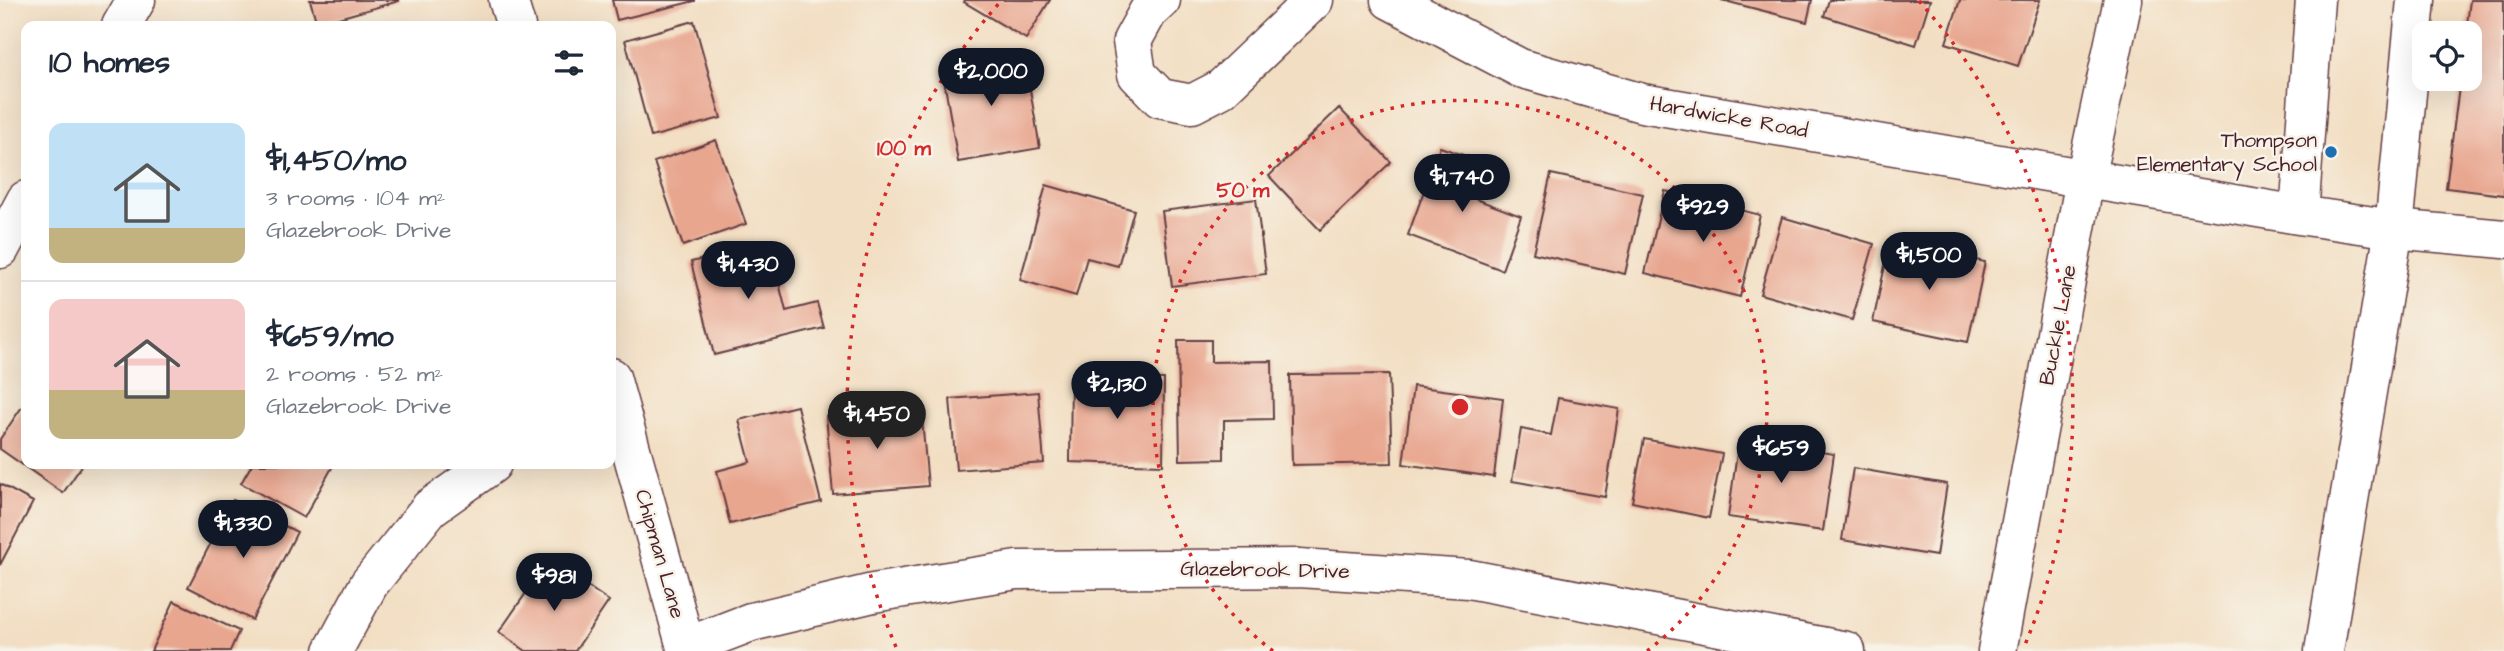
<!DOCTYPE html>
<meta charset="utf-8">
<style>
:root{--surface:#fff;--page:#f6f6f7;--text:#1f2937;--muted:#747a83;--line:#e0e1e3;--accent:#111827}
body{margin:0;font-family:"Architects Daughter",sans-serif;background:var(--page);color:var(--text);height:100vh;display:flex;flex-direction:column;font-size:26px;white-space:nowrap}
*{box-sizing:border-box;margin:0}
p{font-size:23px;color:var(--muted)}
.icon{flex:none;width:38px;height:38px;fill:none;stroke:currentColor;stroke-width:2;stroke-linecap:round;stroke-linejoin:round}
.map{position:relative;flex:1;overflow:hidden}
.side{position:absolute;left:21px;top:21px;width:595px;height:448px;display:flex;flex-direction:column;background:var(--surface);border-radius:14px;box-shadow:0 7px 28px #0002}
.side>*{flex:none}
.buttons{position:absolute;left:2412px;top:21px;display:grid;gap:14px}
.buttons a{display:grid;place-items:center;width:70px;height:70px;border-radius:14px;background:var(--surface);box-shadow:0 7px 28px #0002;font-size:35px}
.price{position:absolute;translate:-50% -60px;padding:0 16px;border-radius:24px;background:var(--accent);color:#fff;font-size:23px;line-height:46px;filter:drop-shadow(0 2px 4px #0008)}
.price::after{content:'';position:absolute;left:50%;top:42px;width:21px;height:16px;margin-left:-10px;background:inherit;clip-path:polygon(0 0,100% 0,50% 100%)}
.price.on{background:#222;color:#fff}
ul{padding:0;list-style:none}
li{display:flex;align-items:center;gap:21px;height:175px;padding:0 28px}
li+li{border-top:2px solid var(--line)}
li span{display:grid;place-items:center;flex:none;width:196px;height:140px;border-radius:14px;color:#555}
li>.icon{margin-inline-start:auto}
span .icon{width:84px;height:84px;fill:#fffc;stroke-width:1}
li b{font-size:30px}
h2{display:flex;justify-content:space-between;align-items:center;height:84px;padding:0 28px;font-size:30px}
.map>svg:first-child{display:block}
.building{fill:#e8a68f}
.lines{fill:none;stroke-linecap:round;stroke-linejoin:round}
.minor-casing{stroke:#633c42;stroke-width:41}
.minor{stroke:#fff;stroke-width:38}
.ring{fill:none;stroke:#d62828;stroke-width:3.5;stroke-dasharray:3.5 7}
.poi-dot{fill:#1f6fb2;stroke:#f7f3e8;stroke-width:2.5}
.labels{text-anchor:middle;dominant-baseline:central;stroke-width:5;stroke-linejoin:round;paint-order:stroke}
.street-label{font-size:21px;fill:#4a1f2b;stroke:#f7f3e8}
.poi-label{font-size:21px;fill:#4a1f2b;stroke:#f7f3e8;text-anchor:end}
.centre{fill:#d62828;stroke:#f7f3e8;stroke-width:3.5}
.ring-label{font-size:21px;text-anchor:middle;font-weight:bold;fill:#d62828;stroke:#f7f3e8;stroke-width:5;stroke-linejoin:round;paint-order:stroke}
</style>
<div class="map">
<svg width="2504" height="651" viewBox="0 0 2504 651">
<rect width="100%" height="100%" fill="#f7f3e8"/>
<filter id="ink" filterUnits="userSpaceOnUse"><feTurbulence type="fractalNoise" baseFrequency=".0143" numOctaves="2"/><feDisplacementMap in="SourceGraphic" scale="14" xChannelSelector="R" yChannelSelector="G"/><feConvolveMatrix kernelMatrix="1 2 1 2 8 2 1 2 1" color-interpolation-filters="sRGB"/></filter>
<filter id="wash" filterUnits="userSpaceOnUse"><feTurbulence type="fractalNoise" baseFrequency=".00686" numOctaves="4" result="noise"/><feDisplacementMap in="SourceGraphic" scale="28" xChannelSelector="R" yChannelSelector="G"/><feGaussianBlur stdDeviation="1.57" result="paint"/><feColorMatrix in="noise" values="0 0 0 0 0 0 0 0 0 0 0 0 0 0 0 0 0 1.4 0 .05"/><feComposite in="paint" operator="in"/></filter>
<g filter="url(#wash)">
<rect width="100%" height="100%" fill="#f2dec2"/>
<g id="blocks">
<path class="building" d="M310 0H399V1L317 24Z
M612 0H695V1L617 20Z
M965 0H1050L1026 39 964 2Z
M1721 0H1812L1807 22Z
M1829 0H1930L1916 45 1824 16Z
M1960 0H2040L2018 66 1946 43Z
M2470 0H2504V195L2446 188 2460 79H2469V33H2466Z
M694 21 721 118 651 137 625 40Z
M1024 54 1040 148 958 162 942 68Z
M1339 108 1391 162 1320 230 1269 176Z
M716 140 746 224 683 246 654 162Z
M1440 147 1478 160 1465 195 1521 216 1502 270 1408 235Z
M1551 174 1643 194 1625 274 1533 253Z
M1046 185 1134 210 1118 266 1087 258 1076 296 1020 280Z
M1665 191 1760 215 1740 297 1645 273Z
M1256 199 1266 274 1172 286 1162 211Z
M1782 217 1874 244 1852 320 1760 294Z
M1890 242 1985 262 1968 342 1873 322Z
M769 243 786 311 817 303 824 328 714 355 691 262Z
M1178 340H1211V362L1272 361 1273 419 1224 420V459L1180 460Z
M1389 374 1392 463 1292 465 1290 375Z
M1071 377 1164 379 1163 465 1070 462Z
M1413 386 1503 398 1494 477 1403 464Z
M1038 392 1044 463 956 470 950 399Z
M1558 398 1619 409 1605 497 1512 481 1521 429 1551 435Z
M26 401V464H83L63 493 0 449V439Z
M797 406 821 502 730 524 717 471 750 462 739 420Z
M921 408 928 486 833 494 826 416Z
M1644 439 1722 454 1709 518 1632 502Z
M1739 439 1834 454 1823 531 1728 517Z
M252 464H334L304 518 241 483Z
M1853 468 1947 484 1936 556 1842 540Z
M0 484 33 502 0 565Z
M233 500 297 532 252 620 188 587Z
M549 560 609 601 575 651H526L499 632Z
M174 601 239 631 230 651H151Z"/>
</g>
</g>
<g filter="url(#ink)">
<use href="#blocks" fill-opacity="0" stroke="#633c42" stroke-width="2"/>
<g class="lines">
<defs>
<path id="minor" d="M508 0 516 26
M1161 0 1148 12 1132 41 1137 74 1160 98 1192 104 1221 89 1314 0
M1390 0 1520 68 1642 103 2299 215 2394 229 2504 239
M121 26 136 0
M2299 215 2315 0
M0 249 26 200
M611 377 687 651
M686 647 751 622 873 593 1017 570 1299 568 1469 579 1846 651
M333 651 369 584 430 508 492 464
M1997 651 2085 179 2123 0
M2324 651 2394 229 2416 0"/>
</defs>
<use href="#minor" class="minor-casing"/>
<use href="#minor" class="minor"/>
</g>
</g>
<g class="ring">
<path d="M1273 651A307 307 0 1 1 1647 651"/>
<path d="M896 647A613 613 0 0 1 1001 1M1919 1A613 613 0 0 1 2024 647"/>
</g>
<circle class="poi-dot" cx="2331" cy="152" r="7"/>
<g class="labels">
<g class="street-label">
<text transform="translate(1729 117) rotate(10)">Hardwicke Road</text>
<text transform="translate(2058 325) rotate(-79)">Buckle Lane</text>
<text transform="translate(660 554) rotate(74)">Chipman Lane</text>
<text transform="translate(1265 570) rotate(1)">Glazebrook Drive</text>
</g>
<g class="poi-label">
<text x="2317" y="140">Thompson<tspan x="2317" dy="24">Elementary School</tspan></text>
</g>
</g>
<circle cx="1460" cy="407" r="10" class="centre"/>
<g class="ring-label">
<text x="904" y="155">100 m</text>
<text x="1243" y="197">50 m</text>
</g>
</svg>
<div class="buttons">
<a><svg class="icon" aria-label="locate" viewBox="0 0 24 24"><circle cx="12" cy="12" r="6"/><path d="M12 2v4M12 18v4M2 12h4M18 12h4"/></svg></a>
</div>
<b class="price" style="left:991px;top:108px">$2,000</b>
<b class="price" style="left:1462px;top:214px">$1,740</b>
<b class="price" style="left:1703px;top:244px">$929</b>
<b class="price" style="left:1929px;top:292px">$1,500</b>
<b class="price" style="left:748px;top:301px">$1,430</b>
<b class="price" style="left:1117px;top:421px">$2,130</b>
<b class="price on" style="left:877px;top:451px">$1,450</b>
<b class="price" style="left:1781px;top:485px">$659</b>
<b class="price" style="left:243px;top:560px">$1,330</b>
<b class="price" style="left:554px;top:613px">$981</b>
<section class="side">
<h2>10 homes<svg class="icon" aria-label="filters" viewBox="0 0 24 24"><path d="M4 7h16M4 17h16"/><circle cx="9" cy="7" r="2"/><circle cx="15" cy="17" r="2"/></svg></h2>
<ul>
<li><span style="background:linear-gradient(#bfe0f5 75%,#c2b280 0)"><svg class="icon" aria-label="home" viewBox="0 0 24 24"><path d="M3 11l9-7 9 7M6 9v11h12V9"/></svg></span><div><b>$1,450/mo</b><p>3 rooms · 104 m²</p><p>Glazebrook Drive</p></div></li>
<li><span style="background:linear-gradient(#f6c9c9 65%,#c2b280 0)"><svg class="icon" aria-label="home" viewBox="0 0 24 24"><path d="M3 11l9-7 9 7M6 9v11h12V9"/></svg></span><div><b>$659/mo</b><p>2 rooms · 52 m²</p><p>Glazebrook Drive</p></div></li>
</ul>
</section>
</div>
